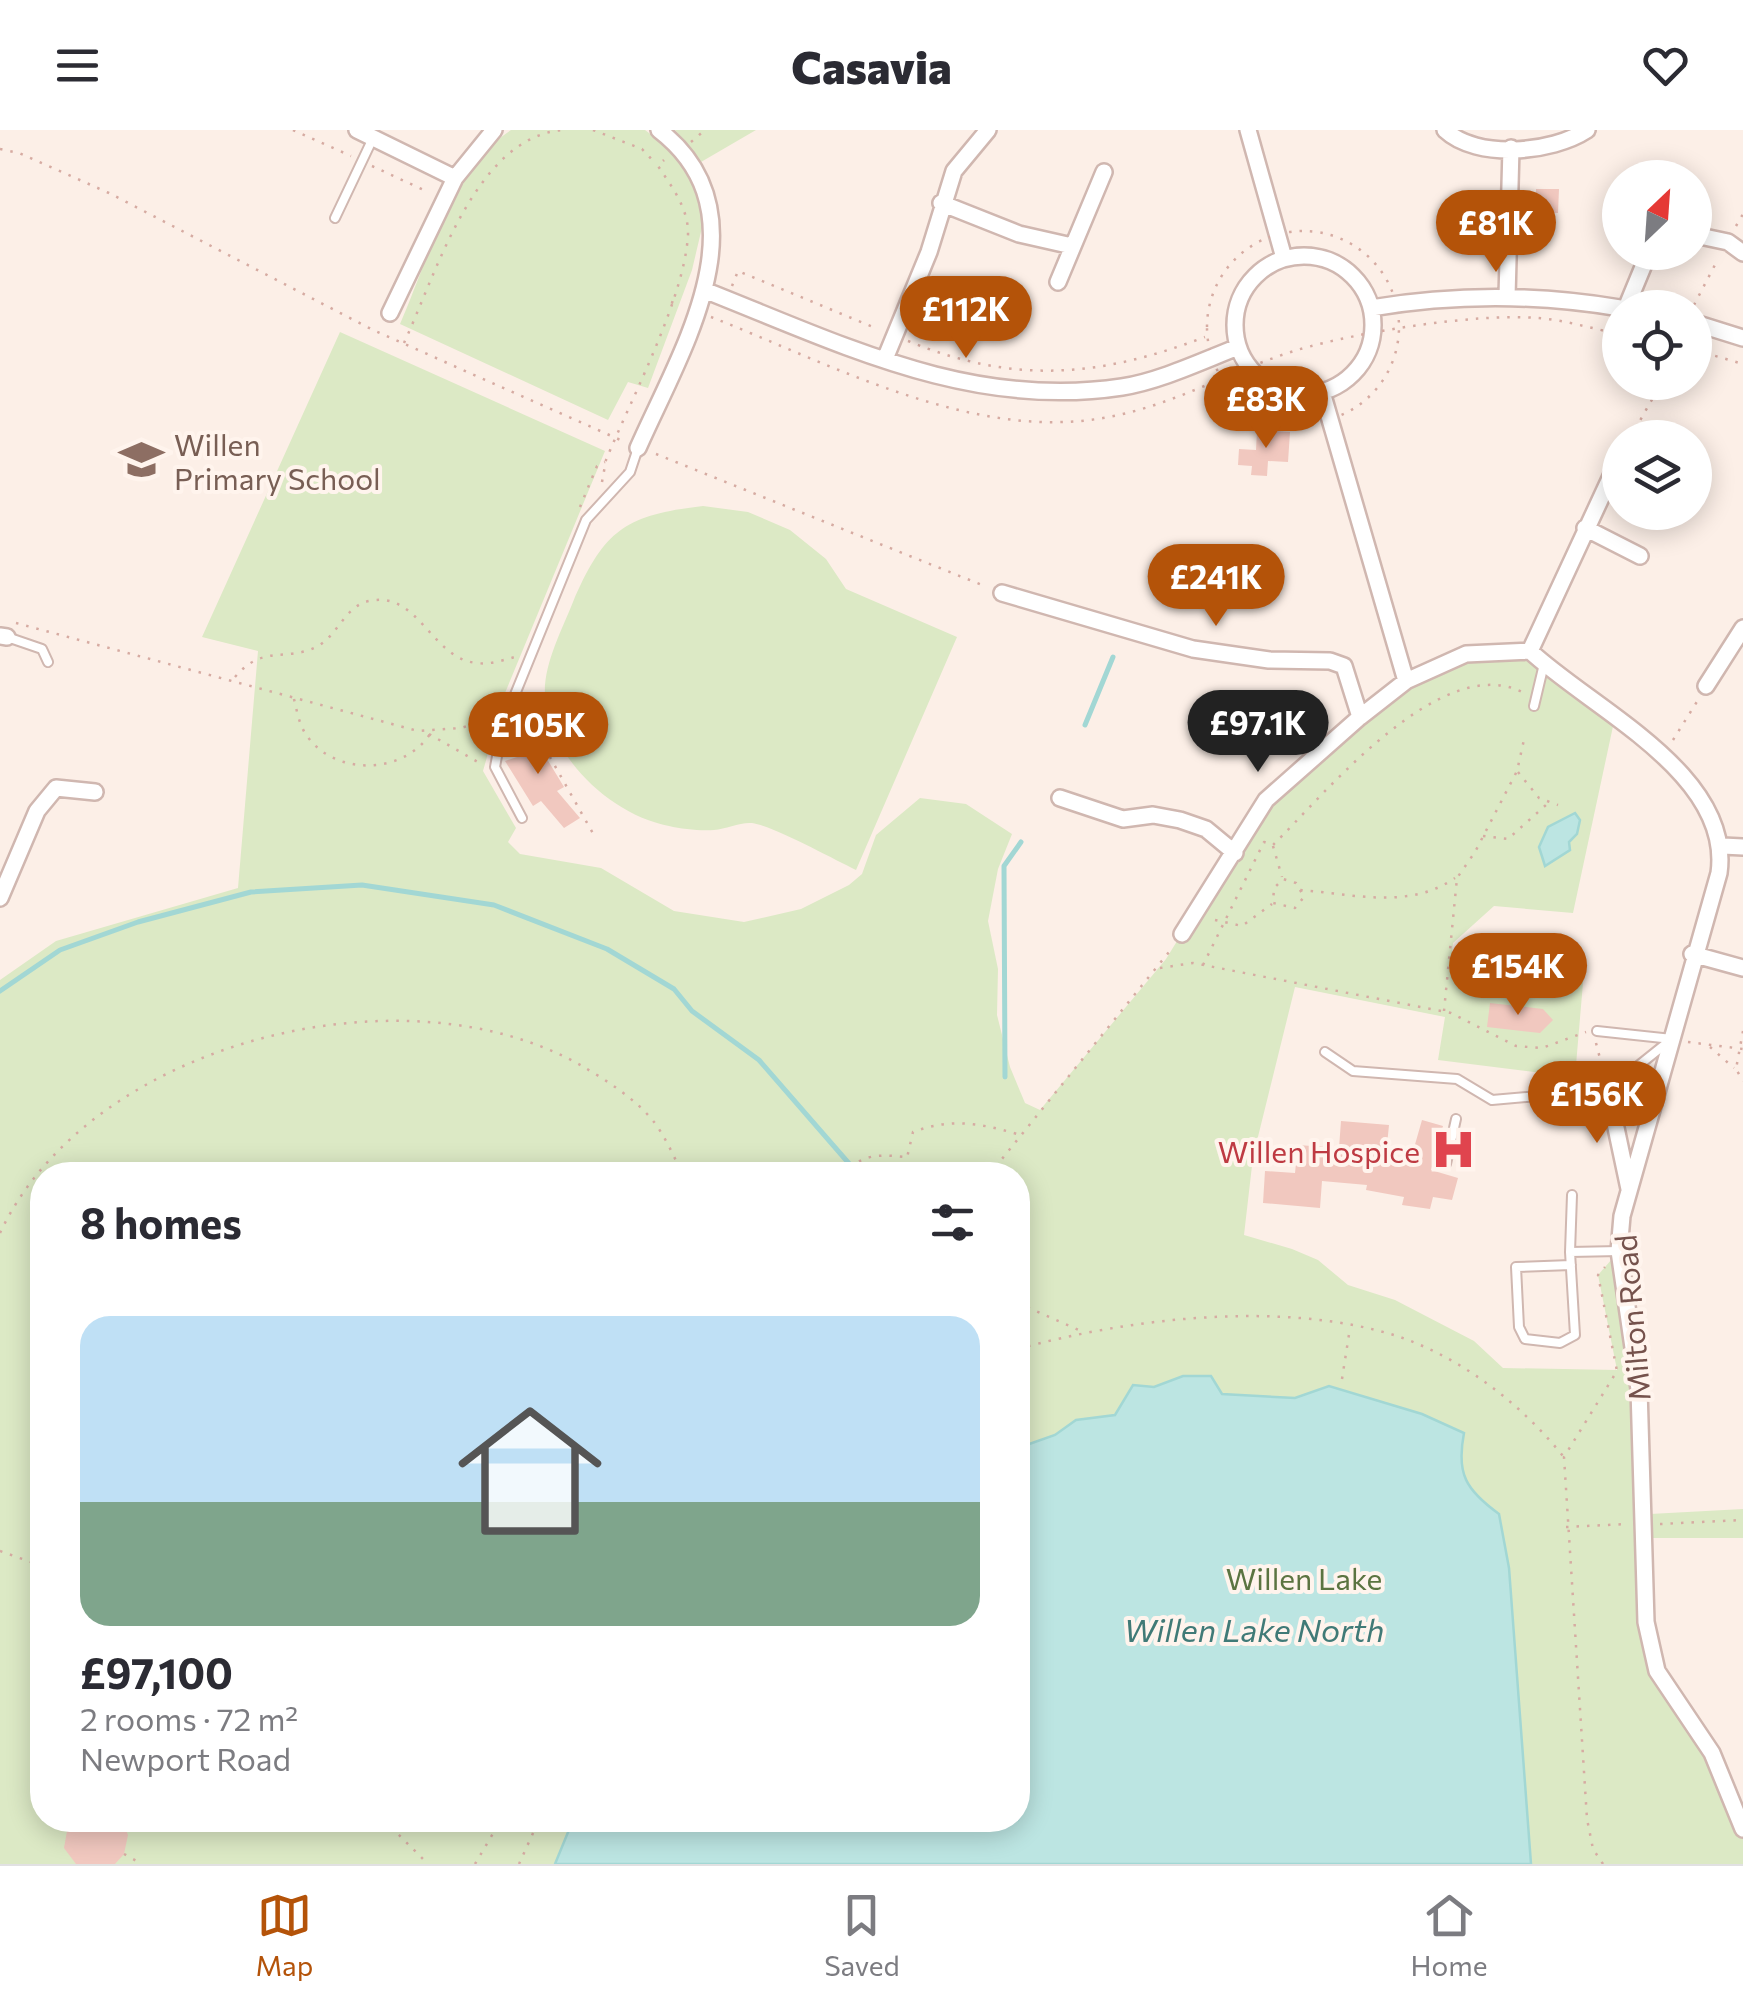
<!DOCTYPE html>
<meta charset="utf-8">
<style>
:root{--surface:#fff;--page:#f7f7f7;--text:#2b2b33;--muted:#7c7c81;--line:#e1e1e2;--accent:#b45309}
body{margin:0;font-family:Commissioner,sans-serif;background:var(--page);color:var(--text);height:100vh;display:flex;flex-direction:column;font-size:38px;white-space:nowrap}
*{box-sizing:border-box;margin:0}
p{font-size:32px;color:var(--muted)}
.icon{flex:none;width:55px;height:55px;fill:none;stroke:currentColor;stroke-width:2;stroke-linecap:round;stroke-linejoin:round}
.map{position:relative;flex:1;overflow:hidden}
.sheet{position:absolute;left:30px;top:1032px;width:1000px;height:670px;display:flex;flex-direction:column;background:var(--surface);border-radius:40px;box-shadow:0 5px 25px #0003}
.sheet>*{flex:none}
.needle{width:65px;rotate:25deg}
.tools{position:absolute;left:1602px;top:30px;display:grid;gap:20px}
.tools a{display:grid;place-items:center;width:110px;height:110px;border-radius:50%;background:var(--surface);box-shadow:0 5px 25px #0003;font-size:50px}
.price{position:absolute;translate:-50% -85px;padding:0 22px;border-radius:35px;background:var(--accent);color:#fff;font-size:32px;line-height:65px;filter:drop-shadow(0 2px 5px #0008)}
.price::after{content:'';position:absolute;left:50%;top:60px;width:30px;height:22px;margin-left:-15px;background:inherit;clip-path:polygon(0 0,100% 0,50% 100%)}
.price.selected{background:#222;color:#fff}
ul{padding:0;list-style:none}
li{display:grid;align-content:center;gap:20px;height:530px;padding:0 50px}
li span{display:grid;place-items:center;height:310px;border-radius:30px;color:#555}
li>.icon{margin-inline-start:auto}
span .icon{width:180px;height:180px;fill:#fffc;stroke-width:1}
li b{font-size:42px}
h2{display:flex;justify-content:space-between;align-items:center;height:120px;padding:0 50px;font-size:42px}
header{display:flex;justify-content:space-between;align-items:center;height:130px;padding:0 50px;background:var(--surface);font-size:45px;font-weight:800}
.tab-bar{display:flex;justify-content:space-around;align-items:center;height:140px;border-top:2px solid var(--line);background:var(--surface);font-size:28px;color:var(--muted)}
.tab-bar a{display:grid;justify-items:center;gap:5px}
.tab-bar .selected{color:var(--accent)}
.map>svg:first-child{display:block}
.green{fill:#dce9c5;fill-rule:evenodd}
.water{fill:#bce5e2;stroke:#a2d7d4;stroke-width:2.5}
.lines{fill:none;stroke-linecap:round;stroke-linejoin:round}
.stream{stroke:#a2d7d4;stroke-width:5}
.building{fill:#f1c8bf}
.lane-casing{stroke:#d0b7b0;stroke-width:12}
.street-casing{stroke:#d0b7b0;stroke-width:20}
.path{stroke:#d6aba2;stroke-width:2.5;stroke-dasharray:2.5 8;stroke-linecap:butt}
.lane{stroke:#fff;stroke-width:8}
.street{stroke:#fff;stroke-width:15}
.labels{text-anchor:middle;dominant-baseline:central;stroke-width:8;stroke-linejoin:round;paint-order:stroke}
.education-label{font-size:30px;fill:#785e54;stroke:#fff4ed;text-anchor:start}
.health-label{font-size:30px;fill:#be3a42;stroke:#fff4ed;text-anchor:end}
.street-label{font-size:30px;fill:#75524c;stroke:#fff4ed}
.park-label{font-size:30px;fill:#5b7441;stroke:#fff4ed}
.water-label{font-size:32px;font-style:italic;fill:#407a77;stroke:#fff4ed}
</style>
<header><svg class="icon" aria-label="menu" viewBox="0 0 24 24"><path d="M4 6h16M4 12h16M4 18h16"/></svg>Casavia<svg class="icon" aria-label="heart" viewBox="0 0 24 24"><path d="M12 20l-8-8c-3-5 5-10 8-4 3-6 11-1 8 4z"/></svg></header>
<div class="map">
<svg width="1743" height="1734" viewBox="0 0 1743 1734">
<rect width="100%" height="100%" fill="#fcefe7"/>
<path class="green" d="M511 0H645L669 18 691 50 704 89 692 140 648 258 628 252 608 290 400 194C428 130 451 40 511 0Z
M675 0H756L701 32Z
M340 202 605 321 505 563 483 641 516 698 508 712 520 724 601 738 674 781 744 792 801 779 849 755 862 744 876 705 920 668 966 674 1012 704 998 739 988 791 998 839 997 885 1010 937 1025 973 1040 980 1166 829 1245 701 1360 587 1466 524 1530 521 1615 587 1573 783 1494 776 1453 813 1452 822 1584 841 1575 947 1438 930 1445 887 1295 857 1253 1027 1244 1105 1292 1119 1318 1130 1348 1155 1395 1170 1474 1211 1503 1238 1617 1240 1598 1145 1619 1121 1639 1259 1641 1393 1657 1541 1743 1676V1734H0V850L56 811 238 758 258 521 202 507ZM42 1045H1018V1690H42Z
M703 376 748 382 790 400 826 429 846 459 957 507 856 740C833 729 773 696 752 693 740 692 726 699 714 700 700 701 682 699 669 696 611 685 549 627 545 566 543 535 562 500 573 472 604 400 625 385 703 376Z
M1743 1379V1408H1652L1650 1384Z"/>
<path class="water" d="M1575 683 1580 690 1577 704 1569 712 1570 720 1545 736 1539 717 1548 697Z
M1183 1246H1211L1222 1264 1295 1268 1329 1256 1422 1284 1464 1303C1456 1344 1466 1360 1499 1384L1509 1438 1531 1734H555L573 1690H1018V1318L1055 1305 1076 1290 1115 1285 1133 1255 1154 1257Z"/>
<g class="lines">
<path class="stream" d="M1085 595 1113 527
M0 861 60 820 138 792 251 762 362 755 494 775 607 819 674 859 692 881 759 930 859 1045
M1005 947 1004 736 1021 712"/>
</g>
<path class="building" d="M1536 59H1559L1558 83 1536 82Z
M1257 300 1290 302 1288 332 1268 331 1267 346 1251 345 1252 336 1238 335 1239 319 1256 320Z
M520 588 540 632 547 629 564 657 557 661 580 688 564 698 541 671 533 676 505 631 517 627 509 603 513 590Z
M1490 873 1543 879 1553 890 1540 903 1487 897Z
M1422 990 1443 996 1431 1040 1458 1048 1452 1070 1433 1067 1430 1079 1402 1075 1404 1067 1366 1060 1367 1055 1322 1051 1320 1078 1263 1073 1265 1041 1295 1043 1298 1015 1339 1018 1341 991 1389 995 1386 1025 1410 1032Z
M69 1690H122L128 1705 124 1724 115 1734H76L64 1718Z"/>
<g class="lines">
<defs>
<path id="lane" d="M335 88 373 8
M7 507 42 519 48 532
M1534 576 1544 534
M522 688 495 637 503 594 586 390 630 342 638 318
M1597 901 1672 909
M1325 922 1353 941 1457 949 1492 970 1608 960 1668 912
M1446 1034 1456 989
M1572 1065 1570 1122 1619 1121
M1570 1122 1575 1205 1560 1213 1525 1209 1519 1197 1516 1137 1571 1135"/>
<path id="street" d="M357 0 455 48
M1248 0 1284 128
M1445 0C1477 30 1552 23 1587 0
M941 73 1019 104 1072 116
M1695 105 1728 112 1743 123
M1235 195a69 69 0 1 1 138 0a69 69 0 1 1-138 0Z
M1058 152 1104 42
M704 160C841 214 971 280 1122 257 1160 251 1202 231 1238 217
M1507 167 1511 18
M1371 178C1454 164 1537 164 1620 178
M1626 178 1645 132 1655 122
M390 183 455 48 494 0
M1695 193 1743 208
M885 229 929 122 954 41 988 0
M1322 262 1406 551
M638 318C680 222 768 84 659 0
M1585 398 1640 426
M1002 463 1193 519 1269 530 1330 531 1344 536 1360 587
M0 506 7 507
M1530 521 1620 327
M1706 556 1743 498
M1060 668 1123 689 1153 685 1180 690 1206 699 1235 723
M1723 716 1743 717
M0 768 37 681 56 658 95 662
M1182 804 1266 670 1360 587 1406 551 1466 524 1530 521C1592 579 1733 644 1719 743L1622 1086 1619 1121 1639 1259 1646 1492 1657 1541 1712 1623 1743 1699
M1692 824 1743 838
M1608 960 1629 1059"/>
</defs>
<use href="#lane" class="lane-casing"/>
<use href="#street" class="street-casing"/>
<path class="path" d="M293 0 351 26
M593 0 642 19 656 34
M691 12 705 0
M0 19 19 23 109 63 373 200 625 312
M372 36 428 62
M1736 96 1743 84
M1207 197a96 96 0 1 1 192 0a96 96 0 1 1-192 0Z
M732 156 738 141 878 199
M671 172 680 175
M1694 175 1718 129
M711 187C831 234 971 311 1103 288 1171 277 1232 240 1297 220 1359 202 1474 183 1538 188 1565 190 1593 199 1620 204
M908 211C1015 255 1100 247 1205 207
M404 213C436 144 475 8 562 0
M1695 220 1743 234
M1630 308 1662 252
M656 324 987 457
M602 352 606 330C631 269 684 170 688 105 689 79 672 57 658 36L664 30
M580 377 597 336 605 332
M16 493 418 601 461 598 492 588
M235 547C264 513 286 533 318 516 338 505 345 476 369 471 419 460 431 529 477 533 490 535 503 530 515 527
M294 569C297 581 299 595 307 606 336 647 404 644 430 604
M524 581 595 707
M429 604 483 635
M1673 610 1698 570
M1518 642 1539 668 1558 675
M1483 706 1508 709 1547 674
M1273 716 1282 747
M1300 760 1304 767 1295 778 1273 773 1274 758 1283 749 1296 753 1300 760C1353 764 1409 780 1455 748
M1215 790 1242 796 1272 774
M1203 835 1264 712 1273 715C1324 665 1442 519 1524 563
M1160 838 1193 833 1451 883 1516 916 1542 918 1586 902
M1444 881 1457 748 1475 722 1517 641 1525 605
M1743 901 1736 939 1743 951
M1688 912 1743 919
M1596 913 1604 944
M1710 917 1734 938
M843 1045C861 1024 878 1024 905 1027
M903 1045 913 1002C950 988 980 993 1017 1004
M989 1045 1173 817
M0 1103C90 911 405 834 582 936 606 950 637 970 654 992 666 1008 674 1027 683 1045
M1018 1173 1081 1201
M1018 1219C1130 1188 1283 1170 1397 1206 1462 1228 1520 1273 1563 1326
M1342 1249 1350 1198
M1660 1394 1743 1390
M1566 1397 1627 1394
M0 1421 42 1436
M384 1690 428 1734
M125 1696 129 1690
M124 1724 142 1734
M475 1734 501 1690
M519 1734 539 1690
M1603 1734 1593 1719 1587 1689 1564 1327 1617 1241 1598 1145 1605 1137"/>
<use href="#lane" class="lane"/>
<use href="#street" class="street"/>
</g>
<defs>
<symbol id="school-bare" viewBox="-9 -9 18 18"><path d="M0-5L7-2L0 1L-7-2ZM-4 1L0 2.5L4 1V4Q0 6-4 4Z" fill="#8d6e63" stroke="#fff4ed" stroke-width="2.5" paint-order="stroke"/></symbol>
<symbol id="hospital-bare" viewBox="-9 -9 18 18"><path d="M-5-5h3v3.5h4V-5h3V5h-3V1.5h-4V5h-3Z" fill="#e0444e" stroke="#fff4ed" stroke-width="2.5" paint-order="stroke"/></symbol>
</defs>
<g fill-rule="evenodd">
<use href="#school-bare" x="110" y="298" width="63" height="63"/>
<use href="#hospital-bare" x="1422" y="988" width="63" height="63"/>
</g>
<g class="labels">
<g class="education-label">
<text x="174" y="313">Willen<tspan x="174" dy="34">Primary School</tspan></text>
</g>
<g class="health-label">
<text x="1420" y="1020">Willen Hospice</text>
</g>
<g class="street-label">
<text transform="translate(1631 1188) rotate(-95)">Milton Road</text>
</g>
<g class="park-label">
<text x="1304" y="1447">Willen Lake</text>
</g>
<g class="water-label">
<text x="1254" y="1499">Willen Lake North</text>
</g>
</g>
</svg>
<div class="tools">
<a><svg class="needle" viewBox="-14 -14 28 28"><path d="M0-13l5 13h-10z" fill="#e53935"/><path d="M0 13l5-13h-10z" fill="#7c7c81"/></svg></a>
<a><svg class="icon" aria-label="locate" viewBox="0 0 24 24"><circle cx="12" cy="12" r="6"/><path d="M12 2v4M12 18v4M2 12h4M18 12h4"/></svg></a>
<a><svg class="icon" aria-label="layers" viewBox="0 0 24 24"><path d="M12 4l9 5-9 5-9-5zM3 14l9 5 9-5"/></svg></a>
</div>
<b class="price" style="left:1496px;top:145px">£81K</b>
<b class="price" style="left:966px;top:231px">£112K</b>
<b class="price" style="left:1266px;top:321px">£83K</b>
<b class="price" style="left:1216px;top:499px">£241K</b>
<b class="price selected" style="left:1258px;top:645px">£97.1K</b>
<b class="price" style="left:538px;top:647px">£105K</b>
<b class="price" style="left:1518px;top:888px">£154K</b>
<b class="price" style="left:1597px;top:1016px">£156K</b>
<section class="sheet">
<h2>8 homes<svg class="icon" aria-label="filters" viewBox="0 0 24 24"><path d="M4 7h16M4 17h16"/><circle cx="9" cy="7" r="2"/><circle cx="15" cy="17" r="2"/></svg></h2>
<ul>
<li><span style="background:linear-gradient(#bfe0f5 60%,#7fa58c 0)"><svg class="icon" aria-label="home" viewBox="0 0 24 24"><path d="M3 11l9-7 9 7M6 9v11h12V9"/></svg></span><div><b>£97,100</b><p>2 rooms · 72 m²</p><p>Newport Road</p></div></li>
</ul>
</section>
</div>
<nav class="tab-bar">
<a class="selected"><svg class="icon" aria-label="map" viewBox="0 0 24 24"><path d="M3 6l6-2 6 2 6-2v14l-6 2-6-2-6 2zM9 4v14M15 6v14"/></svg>Map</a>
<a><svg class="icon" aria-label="saved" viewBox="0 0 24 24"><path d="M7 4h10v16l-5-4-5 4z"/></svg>Saved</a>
<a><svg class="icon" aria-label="home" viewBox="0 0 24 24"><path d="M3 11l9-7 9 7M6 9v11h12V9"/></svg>Home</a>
</nav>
